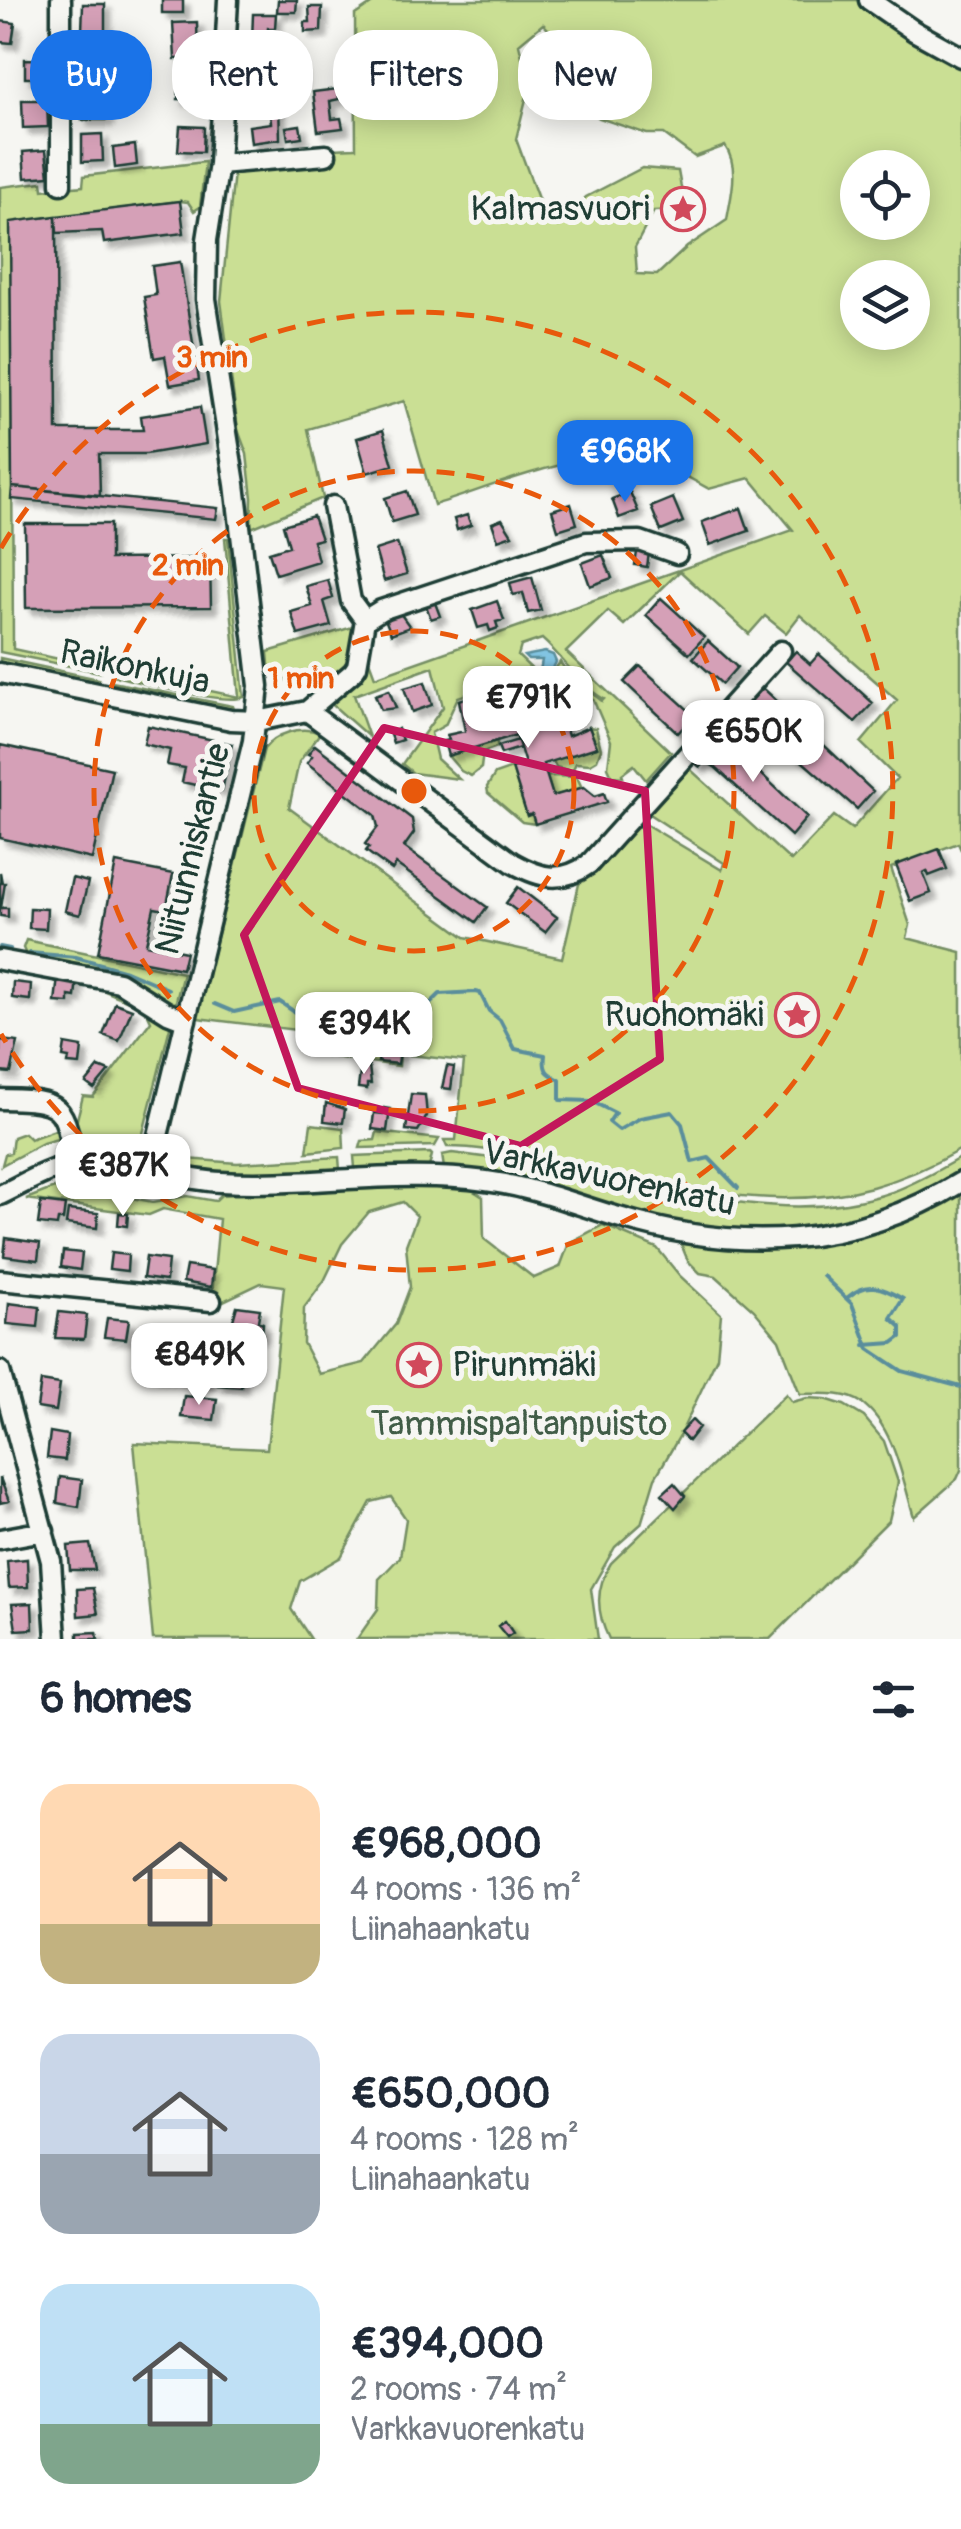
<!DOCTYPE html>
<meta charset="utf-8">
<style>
:root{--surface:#fff;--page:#f6f6f7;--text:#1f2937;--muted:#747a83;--accent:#1a73e8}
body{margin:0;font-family:Pangolin,sans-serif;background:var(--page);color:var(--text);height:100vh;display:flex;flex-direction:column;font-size:38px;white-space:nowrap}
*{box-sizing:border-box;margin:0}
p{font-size:32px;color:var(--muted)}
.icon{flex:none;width:55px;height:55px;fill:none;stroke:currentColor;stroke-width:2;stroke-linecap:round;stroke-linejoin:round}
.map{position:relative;height:1639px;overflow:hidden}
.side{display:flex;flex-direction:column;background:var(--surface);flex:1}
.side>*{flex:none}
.banner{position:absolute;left:30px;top:30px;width:902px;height:90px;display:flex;gap:20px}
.fabs{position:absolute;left:840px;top:150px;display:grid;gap:20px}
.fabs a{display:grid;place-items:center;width:90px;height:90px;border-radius:50%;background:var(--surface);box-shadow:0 5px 25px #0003;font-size:50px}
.price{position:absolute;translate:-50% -85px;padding:0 22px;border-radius:20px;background:#fff;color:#222;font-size:32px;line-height:65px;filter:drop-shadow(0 2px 5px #0008)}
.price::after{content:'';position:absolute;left:50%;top:60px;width:30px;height:22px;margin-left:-15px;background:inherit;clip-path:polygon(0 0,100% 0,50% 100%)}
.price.on{background:var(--accent);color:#fff}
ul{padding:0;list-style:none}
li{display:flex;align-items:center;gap:30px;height:250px;padding:0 40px}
li span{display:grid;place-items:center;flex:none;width:280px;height:200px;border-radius:30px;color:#555}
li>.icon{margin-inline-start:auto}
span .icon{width:120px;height:120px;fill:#fffc;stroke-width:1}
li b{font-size:42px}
h2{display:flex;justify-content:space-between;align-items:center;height:120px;padding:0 40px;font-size:42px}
.tag{padding:0 35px;border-radius:40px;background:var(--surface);box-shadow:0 5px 25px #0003;font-size:35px;line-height:90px}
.tag.on{background:var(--accent);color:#fff}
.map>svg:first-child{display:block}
.green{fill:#cadf94;stroke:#748e64;stroke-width:2.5;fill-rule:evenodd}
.water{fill:#82c4e2;stroke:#5a8e9c;stroke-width:2.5}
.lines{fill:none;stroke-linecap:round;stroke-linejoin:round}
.stream{stroke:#5a8e9c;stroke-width:4}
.building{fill:#d5a0b7;stroke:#1f3d34;stroke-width:2.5;filter:url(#shadow)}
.minor-casing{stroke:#1f3d34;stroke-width:25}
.minor{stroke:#f6f6f2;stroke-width:18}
.marked{fill:none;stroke:#c2185b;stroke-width:8;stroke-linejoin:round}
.ring{fill:none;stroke:#e8590c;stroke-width:5;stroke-dasharray:18 12}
.labels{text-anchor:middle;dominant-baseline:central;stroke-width:10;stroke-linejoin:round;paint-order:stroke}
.poi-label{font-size:35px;fill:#1f3d34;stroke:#f6f6f2;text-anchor:end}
.street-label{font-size:35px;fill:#1f3d34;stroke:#f6f6f2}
.park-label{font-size:35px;fill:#415d47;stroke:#f6f6f2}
.centre{fill:#e8590c;stroke:#f6f6f2;stroke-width:5}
.ring-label{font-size:30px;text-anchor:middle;font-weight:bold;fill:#e8590c;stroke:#f6f6f2;stroke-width:10;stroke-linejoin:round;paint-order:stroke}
</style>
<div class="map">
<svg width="961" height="1639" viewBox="0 0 961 1639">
<defs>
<filter id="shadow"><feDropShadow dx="6" dy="6" stdDeviation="2.5" flood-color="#0004"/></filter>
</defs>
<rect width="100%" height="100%" fill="#f6f6f2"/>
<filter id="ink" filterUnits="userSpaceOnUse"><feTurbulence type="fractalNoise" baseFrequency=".01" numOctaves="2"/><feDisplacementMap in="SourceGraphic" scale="20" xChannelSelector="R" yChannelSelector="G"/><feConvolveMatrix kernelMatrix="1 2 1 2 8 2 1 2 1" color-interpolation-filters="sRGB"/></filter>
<g filter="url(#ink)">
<path class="green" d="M377 0H863L961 65V850L958 843 891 868 910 925 907 938 961 952V1149C818 1233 704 1190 553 1161 519 1155 483 1147 447 1147L444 1140H456L464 1061 400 1054 399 1066 319 1055 321 1033 197 1018 264 749C276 733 301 725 320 733L299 762 289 808 465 937 562 958 579 884 595 873 642 822 722 870 724 863 649 814 690 769 791 861 834 816 852 829 897 778 861 743 897 700 800 615 786 633 765 616 749 634 680 571 624 625 608 611 566 652 671 752 646 780 634 765 622 774 623 777 612 776 608 767 611 741 593 699 569 684 542 688 560 662 569 675 602 701 604 699C577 684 566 660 542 639L521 646 518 656 537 674V683L530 684 537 687 539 692 512 700 502 683 458 697 445 725 431 733 437 759 459 779 413 773 402 764 443 707 433 667 354 695 369 737 327 700 360 673 368 658 375 677 793 530 750 478 709 489C686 476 664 463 638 459 573 451 495 486 434 505L404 401 308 429 323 498 251 528 252 498 247 454 238 430 221 301 234 172 330 165 332 149 356 148 355 15ZM543 24 565 46 573 97 599 118 647 134H664L695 157 725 146C740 168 731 195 727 220L687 247 657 275 637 274 635 247 654 211 685 210 678 171 642 168 586 197 558 226 540 204 516 139 529 87 519 44ZM858 168H912V222H858ZM858 278H912V332H858Z
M205 162 200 207 194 211 188 202 180 201 11 223 13 649 96 667 99 672 0 652V187L42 182 43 190 83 186 84 176Z
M225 538H228L244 697C224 705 141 683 116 676L120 672 239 697Z
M356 626C348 684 342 677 289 683L269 665 268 652Z
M0 658 99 679 96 684 0 664Z
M112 682 233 706 235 712 114 688Z
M563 693 575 697 586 707 569 714 566 704 525 716 523 710 529 704Z
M589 727 596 728 601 749 597 760 590 764 576 763 572 771 556 767 553 761 597 747Z
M497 741V747L483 752 481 768 471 776 461 771 448 756Z
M512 768 527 815 532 814 535 824 522 822 488 793 487 787 495 774Z
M547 776 577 777 582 788 553 796Z
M26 940 183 973 174 1009 29 961 23 948Z
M84 982 113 985 171 1023 140 1145 76 1137 75 1127 83 1096 93 1097 151 1021 145 1008Z
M49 1108 65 1137 43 1143 2 1165 5 1154 11 1153 13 1137 24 1133 30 1139 58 1129 53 1118 44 1113Z
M311 1124 343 1128 344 1148 307 1152Z
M377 1132 439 1139 435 1146 360 1148 362 1141 375 1140Z
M430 1153 432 1155 429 1167 355 1168 354 1156Z
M452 1153C513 1160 573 1172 634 1184 718 1200 808 1221 892 1192 916 1183 939 1170 961 1157V1173C879 1229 770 1244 674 1224 624 1213 577 1193 527 1180 500 1173 472 1170 444 1168L442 1155Z
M339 1157 340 1170C283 1174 230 1177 174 1164L175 1158 237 1163Z
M83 1174 161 1184 162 1186 144 1193 63 1176Z
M62 1185 153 1202 187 1196 215 1201 221 1195 418 1185 469 1188 483 1197 484 1239 534 1278 560 1267 569 1243 603 1225 657 1248 680 1276 721 1314 717 1357 679 1437 655 1478 641 1524 615 1547 591 1589 598 1639H357L378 1609 379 1579 400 1557 406 1519 391 1497 371 1502 341 1557 300 1581 291 1609 311 1639H153L134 1443 267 1449 284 1286 261 1283 211 1307 219 1219 163 1209 149 1215 26 1199ZM403 1202 417 1216 406 1245 410 1287 396 1324 364 1363 319 1374 303 1343 304 1308 324 1281 342 1244 369 1212Z
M961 1193V1470L957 1479 914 1517C903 1481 894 1426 862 1403 845 1391 819 1394 800 1394L779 1340 754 1310 716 1276 700 1273 688 1261 681 1244C783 1255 871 1248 961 1193Z
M786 1394 792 1402 807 1398 825 1399 844 1405 864 1417 884 1441 898 1482 889 1520 770 1639H609C596 1612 595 1588 611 1563Z"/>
<path class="water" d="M545 652 553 655 556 662 548 678 540 671 542 660H528L524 656Z"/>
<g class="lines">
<path class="stream" d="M0 947 10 949
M30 953 76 957 126 971 168 989
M215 1004 234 1012 280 1002 296 1013 311 1010 323 1017 393 1016 410 1024 440 994 476 992 480 993 489 1011 500 1020 515 1049 545 1055C543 1071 547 1073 560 1080V1100L591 1101 615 1113 609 1122 619 1130 640 1118 672 1112 682 1124 692 1162 709 1158 738 1188
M823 1276 852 1304 869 1349 902 1371 961 1387
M848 1297C868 1280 882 1287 903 1299L891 1318 901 1327V1337L893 1343 865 1345"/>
</g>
<path class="building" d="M162 0H183V13H162Z
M278 0H297L296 12H277Z
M83 4H105V32L82 31Z
M309 7H322L321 31 305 32V22H310Z
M253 14H276L275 28H268L267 40H252Z
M0 21 15 23 12 43 0 42Z
M197 22 198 58 175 59 173 23Z
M83 49 102 50 101 68H82Z
M25 59 49 60V78H25Z
M301 61 302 82 285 83V68H289V62Z
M254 64H270L269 83H253Z
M180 77H202L200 100 178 99Z
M338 89 339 99 330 101 332 119 341 118 343 128 318 131 313 92Z
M106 90 107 120H82L81 91Z
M22 100H47L48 127 23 128Z
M279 104 280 139 251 143 249 126 271 123 269 105Z
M300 125 302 137 288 139 286 127Z
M180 126 204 127 203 152 178 151Z
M102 134 103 161 82 162V135Z
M135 145 137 165 115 168 113 148Z
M46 150 49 176 25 178 23 152Z
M180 201 184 233 104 243 102 231 57 233 56 216Z
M56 216 57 430H143L141 416 200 407 206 444 146 454H99L100 495 12 487 10 222Z
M180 262 199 380 170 385 165 356 154 358 144 297 156 295 152 266Z
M383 430 393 465 367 473 357 438Z
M12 487 218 508 216 519 11 499Z
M407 491 415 515 392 522 385 498Z
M630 492 638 511 619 518 612 499Z
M673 498 683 522 661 531 651 507Z
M571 504 577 524 558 530 552 510Z
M741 508 749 531 710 545 702 522Z
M467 515 471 525 457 530 454 519Z
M313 516 321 539 313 541 318 561 276 574 269 552 289 546 283 525Z
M502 519 512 535 498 540 492 523Z
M25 524H110V559L210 558 211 607 26 608Z
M397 543 407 574 384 581 375 550Z
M637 552 649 553 647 567 635 565Z
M603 555 612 578 590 586 582 563Z
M532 577 541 610 528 613 523 593 513 595 510 583Z
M328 580 333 598 324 601 331 626 298 635 291 612 312 606 306 586Z
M661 598 704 637 689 654 646 615Z
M434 600 440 616 431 619 425 603Z
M497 601 504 620 496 622 498 628 490 631 488 625 478 628 472 610Z
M400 613 410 627 391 634 385 619Z
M708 641 737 667 722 684 693 658Z
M796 651 810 664 819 654 873 703 855 722 786 662Z
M640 666 694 715 678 733 624 682Z
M425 682 432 705 412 712 404 688Z
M501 687 505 701 498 703 504 723 512 721 509 712 514 710 516 717 525 716 566 704 571 718 563 720 568 736 589 727 597 747 543 764 553 796 584 787 595 796 604 793 607 802 535 824 532 814 527 816 512 768 525 764 516 735 448 756 444 741 449 740 447 735 465 731 459 700Z
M763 688 873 791 857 809 743 710Z
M389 690 396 708 381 710 375 695Z
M148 726 232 744 222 791 182 782 185 768 167 765 170 750 144 744Z
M398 729 402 740 393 743 390 735Z
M720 735 807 817 791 836 716 768 705 761 700 767 695 763Z
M518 740 520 748 501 754 498 746Z
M0 745 112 769 92 859 0 838Z
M315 745 412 819 414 833 404 847 487 907 476 922 396 864 392 870 366 851 369 847 365 844 378 827 375 815 307 763 312 756 308 754Z
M939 849 947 869 929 876 927 871 923 873 931 893 910 901 896 865Z
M116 863 173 874 166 910 154 908 146 944 186 952 182 969 98 953Z
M0 872 2 883H5L1 908H8V917L0 916Z
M72 878 88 882 80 915 65 911Z
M518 887 557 917 545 932 506 903Z
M30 908 47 909 46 929 29 928Z
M58 977 77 979 75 997 69 996V1003L55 1002Z
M13 982 31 984 30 1000 12 998Z
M115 1003 132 1009 119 1041 103 1035Z
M0 1040 18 1042 11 1073 0 1072Z
M65 1044 82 1047 80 1065 68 1064 69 1058 63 1057Z
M380 1049 400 1051 398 1064 378 1062Z
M361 1065 369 1066 371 1084H367V1089L358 1088Z
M447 1066 454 1067 451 1089 442 1088Z
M99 1067 109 1071 94 1089 86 1083Z
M411 1094 425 1095 427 1116 418 1131 406 1130Z
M326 1103 345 1109 343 1123 324 1121Z
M384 1108 390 1109 387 1131 372 1129 374 1113 383 1114Z
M41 1202 65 1205 63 1220H58L57 1226 38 1224Z
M68 1210 98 1213 97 1228 66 1224Z
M119 1213 128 1214 127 1226 118 1225Z
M6 1238 40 1243 38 1260 4 1256Z
M63 1251 82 1253 80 1270 61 1267Z
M111 1253 128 1255 127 1271 109 1269Z
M146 1257 168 1260 166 1281 143 1278Z
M186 1266 213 1270 211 1287 183 1282Z
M9 1303 40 1307 38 1327 7 1324Z
M237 1306 260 1309 258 1321 263 1323 262 1336 253 1335V1339L236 1337 237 1333 230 1331Z
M59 1312 87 1315 84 1339 55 1338Z
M107 1318 129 1320 126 1339 104 1337Z
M157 1354 183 1356 181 1379 154 1376Z
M199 1358 210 1360 208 1383H197Z
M221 1363 243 1366 241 1387 218 1385Z
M41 1381 60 1384 56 1411 37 1408Z
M184 1396 217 1399 214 1420 181 1417Z
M692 1420 699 1427 688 1441 680 1433Z
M50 1432 67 1435 65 1460 47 1458Z
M60 1477 82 1480 79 1507 57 1503Z
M0 1478 9 1501 0 1503Z
M674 1483 685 1496 675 1508 662 1494Z
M90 1544 95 1570H70L68 1546Z
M27 1559 28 1587 9 1588 7 1561Z
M93 1588 98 1614 78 1616 77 1589Z
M32 1603 33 1629 16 1630 12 1604Z
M505 1621 513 1633 507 1637 498 1626Z
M97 1632 98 1639H78V1633Z"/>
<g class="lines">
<defs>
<path id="minor" d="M869 0 914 31 961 57
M219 164 326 155
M61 184V0
M333 506 351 601 365 620
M0 673 231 720 257 721 307 711 513 863C540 878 561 884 589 864L781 651
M307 711 353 672 357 666 365 620 381 610 586 542 640 541 677 554
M0 960 119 982 168 1013 186 1020
M0 1099C63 1100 66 1104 73 1166
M149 1173 253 741 259 686 235 484 206 299 207 240 219 164 228 0
M0 1195C20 1186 41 1172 62 1167 113 1157 170 1179 221 1182 309 1187 397 1169 486 1181 532 1187 574 1204 618 1217 738 1253 852 1249 961 1182
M0 1280 211 1301
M0 1371 51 1561 56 1639
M0 1539 44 1531"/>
</defs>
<use href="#minor" class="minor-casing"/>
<use href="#minor" class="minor"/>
</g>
</g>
<path class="marked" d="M384 728 645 791 660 1059 521 1146 298 1088 244 935Z"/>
<g class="ring">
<circle cx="414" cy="791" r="160"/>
<circle cx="414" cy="791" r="320"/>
<path d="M1 548A479 479 0 1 1 1 1034"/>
</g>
<defs>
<symbol id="sight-ring" viewBox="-11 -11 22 22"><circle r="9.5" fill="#f6f6f2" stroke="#d1495b" stroke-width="1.5"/><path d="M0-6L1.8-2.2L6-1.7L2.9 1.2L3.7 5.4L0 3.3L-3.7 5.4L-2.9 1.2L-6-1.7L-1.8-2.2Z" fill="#d1495b"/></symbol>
</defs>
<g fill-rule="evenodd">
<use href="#sight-ring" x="658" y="184" width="50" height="50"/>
<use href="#sight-ring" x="772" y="990" width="50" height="50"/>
<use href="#sight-ring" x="394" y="1340" width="50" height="50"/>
</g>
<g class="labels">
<g class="poi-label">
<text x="650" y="209">Kalmasvuori</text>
<text x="764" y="1015">Ruohomäki</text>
<text x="452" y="1365" text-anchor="start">Pirunmäki</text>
</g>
<g class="street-label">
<text transform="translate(135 667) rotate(12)">Raikonkuja</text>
<text transform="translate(193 849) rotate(-76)">Niitunniskantie</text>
<text transform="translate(609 1178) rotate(12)">Varkkavuorenkatu</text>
</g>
<g class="park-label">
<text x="519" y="1424">Tammispaltanpuisto</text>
</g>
</g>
<circle cx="414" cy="791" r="15" class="centre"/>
<g class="ring-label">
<text x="212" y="367">3 min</text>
<text x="188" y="575">2 min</text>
<text x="301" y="688">1 min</text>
</g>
</svg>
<div class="fabs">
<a><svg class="icon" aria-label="locate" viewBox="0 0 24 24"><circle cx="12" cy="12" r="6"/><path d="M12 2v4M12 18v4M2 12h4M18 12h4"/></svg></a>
<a><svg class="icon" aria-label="layers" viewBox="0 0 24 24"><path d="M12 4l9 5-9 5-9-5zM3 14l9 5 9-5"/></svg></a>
</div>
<b class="price on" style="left:625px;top:505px">€968K</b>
<b class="price" style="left:528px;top:751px">€791K</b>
<b class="price" style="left:753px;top:785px">€650K</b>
<b class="price" style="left:364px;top:1077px">€394K</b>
<b class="price" style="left:123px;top:1219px">€387K</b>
<b class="price" style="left:199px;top:1408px">€849K</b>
<div class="banner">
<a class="tag on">Buy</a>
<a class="tag">Rent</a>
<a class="tag">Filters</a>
<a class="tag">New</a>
</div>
</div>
<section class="side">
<h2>6 homes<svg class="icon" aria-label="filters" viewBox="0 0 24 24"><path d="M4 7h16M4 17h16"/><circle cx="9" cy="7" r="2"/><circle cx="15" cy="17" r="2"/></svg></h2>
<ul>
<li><span style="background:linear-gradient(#ffd9b3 70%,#c2b280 0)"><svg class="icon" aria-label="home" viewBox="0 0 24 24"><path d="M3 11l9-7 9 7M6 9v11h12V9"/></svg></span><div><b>€968,000</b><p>4 rooms · 136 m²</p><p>Liinahaankatu</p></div></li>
<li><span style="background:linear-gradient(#c9d6e8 60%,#9aa5b1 0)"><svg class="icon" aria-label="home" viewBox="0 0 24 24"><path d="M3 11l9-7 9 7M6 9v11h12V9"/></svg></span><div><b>€650,000</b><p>4 rooms · 128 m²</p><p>Liinahaankatu</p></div></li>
<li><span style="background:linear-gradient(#bfe0f5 70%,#7fa58c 0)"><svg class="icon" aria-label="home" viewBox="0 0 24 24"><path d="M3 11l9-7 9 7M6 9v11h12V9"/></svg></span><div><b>€394,000</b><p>2 rooms · 74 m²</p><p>Varkkavuorenkatu</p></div></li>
</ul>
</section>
